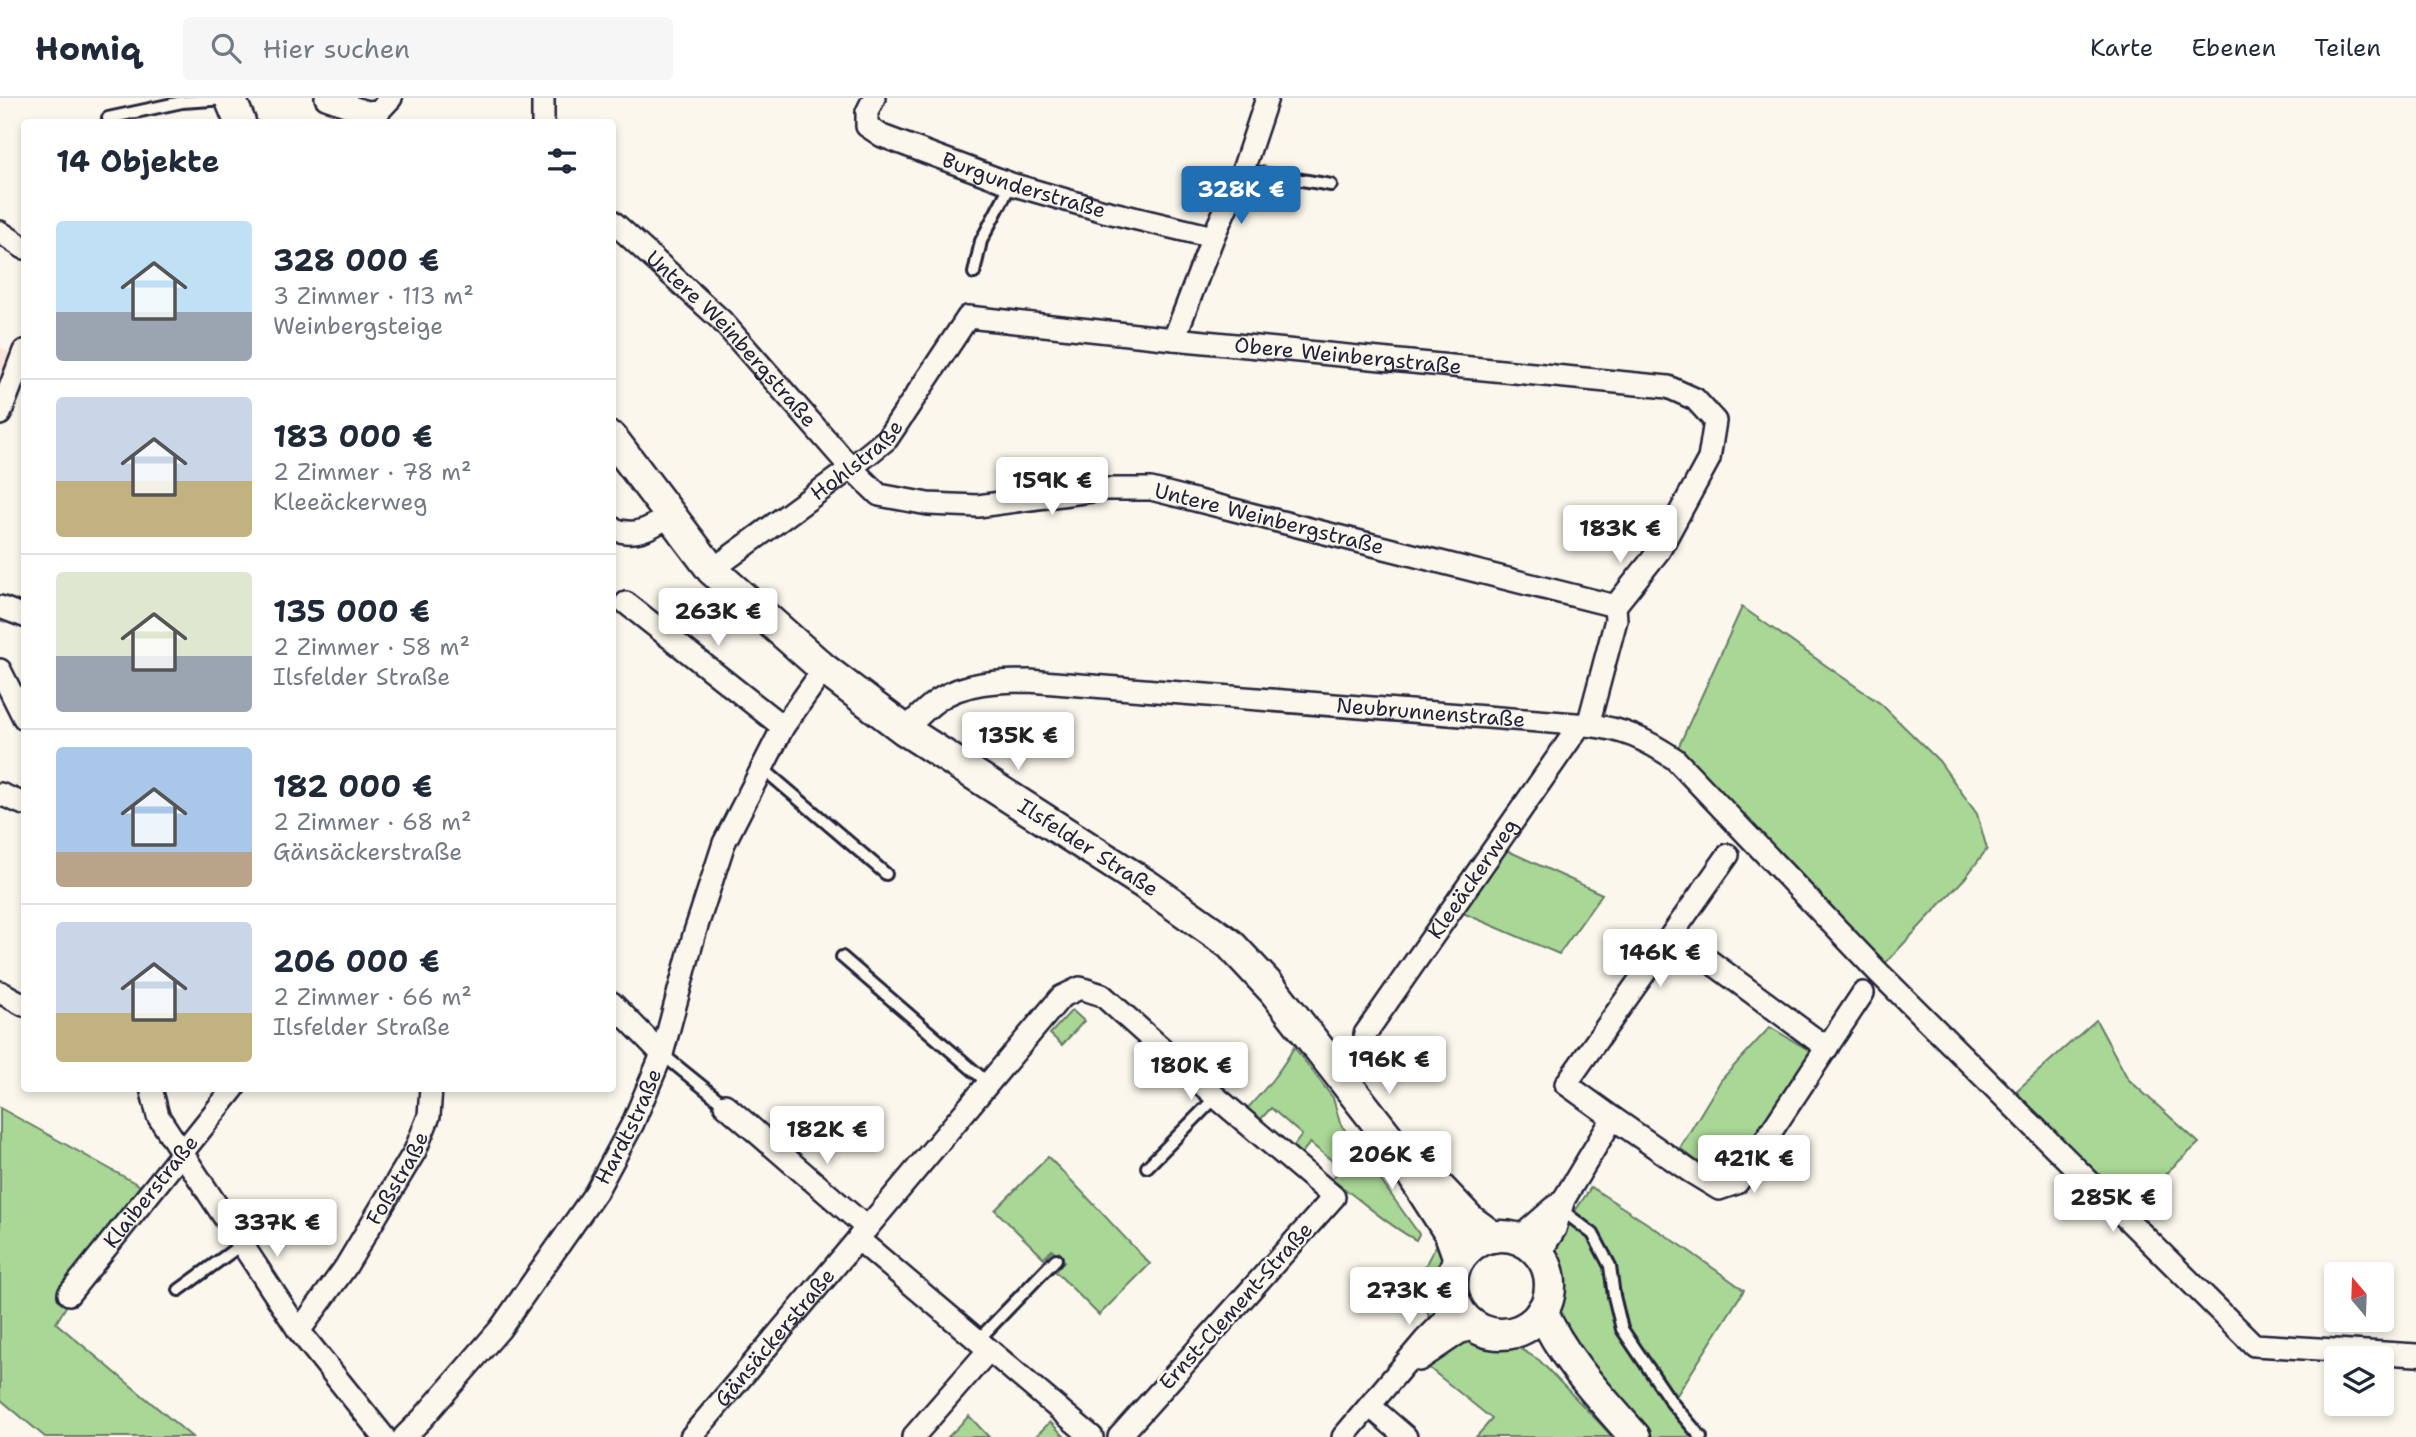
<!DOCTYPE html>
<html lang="de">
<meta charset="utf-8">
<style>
:root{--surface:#fff;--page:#f6f6f7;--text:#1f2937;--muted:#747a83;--line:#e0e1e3;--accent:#1f6fb2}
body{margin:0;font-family:"Shantell Sans",sans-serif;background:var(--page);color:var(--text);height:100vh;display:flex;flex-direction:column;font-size:26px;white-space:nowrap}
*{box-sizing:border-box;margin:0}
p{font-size:23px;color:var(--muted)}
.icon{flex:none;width:38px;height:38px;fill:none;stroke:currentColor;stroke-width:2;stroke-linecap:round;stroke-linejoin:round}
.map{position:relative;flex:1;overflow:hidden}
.drawer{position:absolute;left:21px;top:21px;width:595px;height:973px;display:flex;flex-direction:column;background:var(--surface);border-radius:7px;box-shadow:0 4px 10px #0003}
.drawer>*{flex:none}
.needle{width:46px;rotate:341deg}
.buttons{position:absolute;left:2324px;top:1164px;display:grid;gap:14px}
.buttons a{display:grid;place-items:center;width:70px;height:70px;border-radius:7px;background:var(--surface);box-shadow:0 4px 10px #0003;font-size:35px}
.price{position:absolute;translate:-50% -60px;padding:0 16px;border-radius:7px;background:#fff;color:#222;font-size:23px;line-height:46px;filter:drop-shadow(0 2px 4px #0008)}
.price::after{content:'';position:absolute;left:50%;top:42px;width:21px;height:16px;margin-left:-10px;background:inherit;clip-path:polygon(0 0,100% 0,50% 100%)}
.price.active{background:var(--accent);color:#fff}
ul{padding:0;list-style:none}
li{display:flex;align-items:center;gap:21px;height:175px;padding:0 35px}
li+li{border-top:2px solid var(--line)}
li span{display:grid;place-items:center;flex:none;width:196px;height:140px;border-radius:7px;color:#555}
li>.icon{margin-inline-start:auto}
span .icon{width:84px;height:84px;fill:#fffc;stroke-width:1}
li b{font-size:30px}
h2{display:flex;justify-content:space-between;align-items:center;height:84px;padding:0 35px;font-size:30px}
header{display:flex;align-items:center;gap:42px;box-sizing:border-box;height:98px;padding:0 35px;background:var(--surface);border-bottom:2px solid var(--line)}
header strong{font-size:33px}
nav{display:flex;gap:38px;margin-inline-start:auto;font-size:24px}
.search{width:490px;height:63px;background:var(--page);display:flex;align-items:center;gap:18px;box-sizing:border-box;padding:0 24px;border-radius:7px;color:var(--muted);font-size:26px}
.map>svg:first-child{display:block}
.built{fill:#f9e5d9}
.green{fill:#a9d796;stroke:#667c68;stroke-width:2}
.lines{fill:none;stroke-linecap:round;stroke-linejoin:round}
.service-casing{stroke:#22223b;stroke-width:16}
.minor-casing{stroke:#22223b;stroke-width:26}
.secondary-casing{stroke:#22223b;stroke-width:35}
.service{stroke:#fbf7ec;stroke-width:10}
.minor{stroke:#fbf7ec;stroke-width:21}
.secondary{stroke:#fbf7ec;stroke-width:30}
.labels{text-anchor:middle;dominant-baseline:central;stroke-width:5;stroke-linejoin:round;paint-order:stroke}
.street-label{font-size:21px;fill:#22223b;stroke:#fbf7ec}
</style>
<header>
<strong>Homiq</strong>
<div class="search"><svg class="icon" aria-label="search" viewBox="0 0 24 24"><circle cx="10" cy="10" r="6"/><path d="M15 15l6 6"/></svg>Hier suchen</div>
<nav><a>Karte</a><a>Ebenen</a><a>Teilen</a></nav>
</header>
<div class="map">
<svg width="2416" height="1339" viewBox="0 0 2416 1339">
<rect width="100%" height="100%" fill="#fbf7ec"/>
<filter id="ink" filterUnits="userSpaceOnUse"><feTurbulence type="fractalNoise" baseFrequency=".0143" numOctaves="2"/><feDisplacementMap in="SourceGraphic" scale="14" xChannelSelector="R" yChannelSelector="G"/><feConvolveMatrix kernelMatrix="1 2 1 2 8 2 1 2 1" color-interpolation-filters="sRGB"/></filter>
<g filter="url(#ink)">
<path class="built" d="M0 249 14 258 0 293Z"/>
<path class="green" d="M1742 509 1881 606 1939 663 1977 716 1987 751 1965 780 1879 872 1677 652Z
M1506 752 1602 796 1559 856 1463 815Z
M1072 912 1084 923 1062 947 1050 936Z
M2096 922 2128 981 2199 1045 2119 1118 2005 1003Z
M1770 929 1812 954 1734 1071C1712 1081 1697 1062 1680 1050L1721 982Z
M1294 949 1333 1000 1340 1025 1419 1136 1416 1142C1385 1126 1361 1101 1332 1082L1341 1070 1310 1045 1301 1056 1292 1050 1302 1037 1271 1010 1259 1023 1247 1011C1265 991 1281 973 1294 949Z
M0 1010 155 1096 73 1197 56 1225 192 1339H45L0 1301Z
M1048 1059C1083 1093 1115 1130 1150 1166L1099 1217 1055 1173 1064 1163 1052 1152 1044 1160 995 1112Z
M1591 1089 1682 1148 1744 1192 1675 1300 1698 1339H1641L1647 1331 1605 1286 1563 1228 1561 1214 1565 1192 1563 1171 1558 1172C1549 1142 1576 1114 1591 1089Z
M1441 1141C1454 1166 1445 1202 1431 1225 1417 1190 1418 1172 1441 1141Z
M1472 1242 1519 1250 1539 1262 1613 1339H1476L1492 1321 1428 1269 1453 1248Z
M969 1318 989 1339H948Z
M1050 1324 1065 1339H1035Z"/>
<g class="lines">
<defs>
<path id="service" d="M108 20 182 4 227 1
M1243 72 1331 87
M974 175 981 143 1011 86
M761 669 886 776
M842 859 988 985
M662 956 725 1007
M1147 1069 1216 999
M1559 1110 1593 1136 1610 1168 1614 1198 1622 1231 1672 1305 1701 1339
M179 1192 242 1146
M977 1243 1056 1161"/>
<g id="minor">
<path d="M326 0 366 14 379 13 391 0"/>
<path d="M543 0V24"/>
<path id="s1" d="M874 0 867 14V28L882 38 1011 86 1104 113 1213 139"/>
<path id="s2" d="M612 123 721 222 851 370 879 397 928 406 978 408 1106 391H1151L1615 508"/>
<path d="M0 134 24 150"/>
<path d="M1174 241 1213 139 1243 72 1267 0"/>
<path d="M0 316 24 253"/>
<path d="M612 430C635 441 652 429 671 417"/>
<path id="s3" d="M712 472 851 370 887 341 968 219 1174 241 1668 289 1695 301 1715 323 1709 361 1659 453 1615 508 1616 522 1588 627"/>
<path d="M626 505 783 629"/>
<path d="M0 509 24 518"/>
<path d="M0 572 24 620"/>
<path id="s4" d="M905 632C915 622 926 610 938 602 964 584 999 583 1029 583L1588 627C1624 631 1645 641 1675 661L1878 874 2254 1247 2416 1257"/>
<path d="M0 696 24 706"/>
<path d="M1673 836 1827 950"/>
<path d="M0 894 24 907"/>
<path d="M612 905 662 956"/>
<path id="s5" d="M1365 936 1580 627"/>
<path d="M151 990 158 1018 299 1233 384 1339"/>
<path d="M725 1007 867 1130 859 1139"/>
<path d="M1613 1020 1566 986 1728 757"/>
<path d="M867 1130 1061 899 1080 890 1102 897 1216 999 1334 1099 1119 1339"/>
<path d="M1515 1140 1527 1133 1564 1101"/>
<path d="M1542 1160 1546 1145 1555 1131 1564 1101 1613 1020 1691 1074 1719 1091 1737 1085 1863 895"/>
<path id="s6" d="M69 1196 234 990"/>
<path id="s7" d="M299 1233 345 1170 415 1053 429 1018 431 990"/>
<path d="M1419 1262 1459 1235 1476 1229"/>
<path d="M1370 1308 1406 1339"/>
<path id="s8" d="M404 1339 422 1321 500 1231 596 1094 633 1025 662 956 694 837 724 745 783 629 824 571"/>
<path id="s9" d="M691 1339 858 1141 1092 1339"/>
<path d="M913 1339 989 1252"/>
<path d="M1343 1339 1425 1242 1443 1224 1455 1204"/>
</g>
<g id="secondary">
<path d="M230 0 240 24"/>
<path id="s10" d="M612 340 712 472 824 571 905 632 1148 788 1230 846 1274 893 1388 1039 1450 1136 1459 1161"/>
<path d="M1433 1083 1470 1122 1493 1139"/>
<circle cx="1501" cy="1187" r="49"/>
<path d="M1542 1213C1563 1261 1601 1300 1635 1339"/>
</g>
</defs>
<use href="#service" class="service-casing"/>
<use href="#minor" class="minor-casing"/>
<use href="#secondary" class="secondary-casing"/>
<use href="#service" class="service"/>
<use href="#minor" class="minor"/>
<use href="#secondary" class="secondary"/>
</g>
</g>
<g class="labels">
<g class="street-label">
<text stroke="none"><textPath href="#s1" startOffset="198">Burgunderstraße</textPath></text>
<text stroke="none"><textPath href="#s2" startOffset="168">Untere Weinbergstraße</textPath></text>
<text stroke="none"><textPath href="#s3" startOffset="747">Obere Weinbergstraße</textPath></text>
<text stroke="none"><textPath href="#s3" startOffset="182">Hohlstraße</textPath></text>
<text stroke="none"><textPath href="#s2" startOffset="779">Untere Weinbergstraße</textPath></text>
<text stroke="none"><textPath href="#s4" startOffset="542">Neubrunnenstraße</textPath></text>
<text stroke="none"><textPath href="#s10" startOffset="634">Ilsfelder Straße</textPath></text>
<text stroke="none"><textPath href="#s5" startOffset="189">Kleeäckerweg</textPath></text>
<text stroke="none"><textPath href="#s8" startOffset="385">Hardtstraße</textPath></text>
<text stroke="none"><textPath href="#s7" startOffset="182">Foßstraße</textPath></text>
<text stroke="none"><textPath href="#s6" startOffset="131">Klaiberstraße</textPath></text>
<text transform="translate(1236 1208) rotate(-48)">Ernst-Clement-Straße</text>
<text stroke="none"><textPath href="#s9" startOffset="130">Gänsäckerstraße</textPath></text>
</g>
</g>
</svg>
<div class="buttons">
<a><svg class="needle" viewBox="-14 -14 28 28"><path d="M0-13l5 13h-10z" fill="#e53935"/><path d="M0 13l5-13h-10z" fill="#747a83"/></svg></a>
<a><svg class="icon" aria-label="layers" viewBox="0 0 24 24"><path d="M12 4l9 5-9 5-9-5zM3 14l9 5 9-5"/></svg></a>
</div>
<b class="price active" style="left:1241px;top:128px">328K €</b>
<b class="price" style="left:1052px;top:419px">159K €</b>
<b class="price" style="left:1620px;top:467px">183K €</b>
<b class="price" style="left:718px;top:550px">263K €</b>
<b class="price" style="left:1018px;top:674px">135K €</b>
<b class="price" style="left:1660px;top:891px">146K €</b>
<b class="price" style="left:1389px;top:998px">196K €</b>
<b class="price" style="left:1191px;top:1004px">180K €</b>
<b class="price" style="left:827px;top:1068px">182K €</b>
<b class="price" style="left:1392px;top:1093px">206K €</b>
<b class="price" style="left:1754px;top:1097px">421K €</b>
<b class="price" style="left:2113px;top:1136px">285K €</b>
<b class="price" style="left:277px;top:1161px">337K €</b>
<b class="price" style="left:1409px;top:1229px">273K €</b>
<section class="drawer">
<h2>14 Objekte<svg class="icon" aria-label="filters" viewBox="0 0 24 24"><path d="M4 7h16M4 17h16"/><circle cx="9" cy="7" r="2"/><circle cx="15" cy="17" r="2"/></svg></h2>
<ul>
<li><span style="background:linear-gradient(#bfe0f5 65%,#9aa5b1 0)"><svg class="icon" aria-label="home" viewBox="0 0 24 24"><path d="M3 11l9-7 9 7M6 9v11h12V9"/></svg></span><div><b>328 000 €</b><p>3 Zimmer · 113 m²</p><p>Weinbergsteige</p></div></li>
<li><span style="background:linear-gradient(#c9d6e8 60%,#c2b280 0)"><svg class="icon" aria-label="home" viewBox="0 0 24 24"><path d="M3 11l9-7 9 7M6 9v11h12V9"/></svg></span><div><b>183 000 €</b><p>2 Zimmer · 78 m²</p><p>Kleeäckerweg</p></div></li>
<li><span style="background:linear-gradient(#dfe7d0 60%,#9aa5b1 0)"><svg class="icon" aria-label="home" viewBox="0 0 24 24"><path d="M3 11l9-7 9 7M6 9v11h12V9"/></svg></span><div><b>135 000 €</b><p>2 Zimmer · 58 m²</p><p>Ilsfelder Straße</p></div></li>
<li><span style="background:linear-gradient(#a9c7e8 75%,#b9a48a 0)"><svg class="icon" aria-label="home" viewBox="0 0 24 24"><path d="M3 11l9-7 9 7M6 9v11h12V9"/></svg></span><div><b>182 000 €</b><p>2 Zimmer · 68 m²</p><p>Gänsäckerstraße</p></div></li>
<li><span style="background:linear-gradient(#c9d6e8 65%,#c2b280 0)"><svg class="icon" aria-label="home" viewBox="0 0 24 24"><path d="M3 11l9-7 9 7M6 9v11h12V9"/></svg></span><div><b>206 000 €</b><p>2 Zimmer · 66 m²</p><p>Ilsfelder Straße</p></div></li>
</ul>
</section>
</div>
